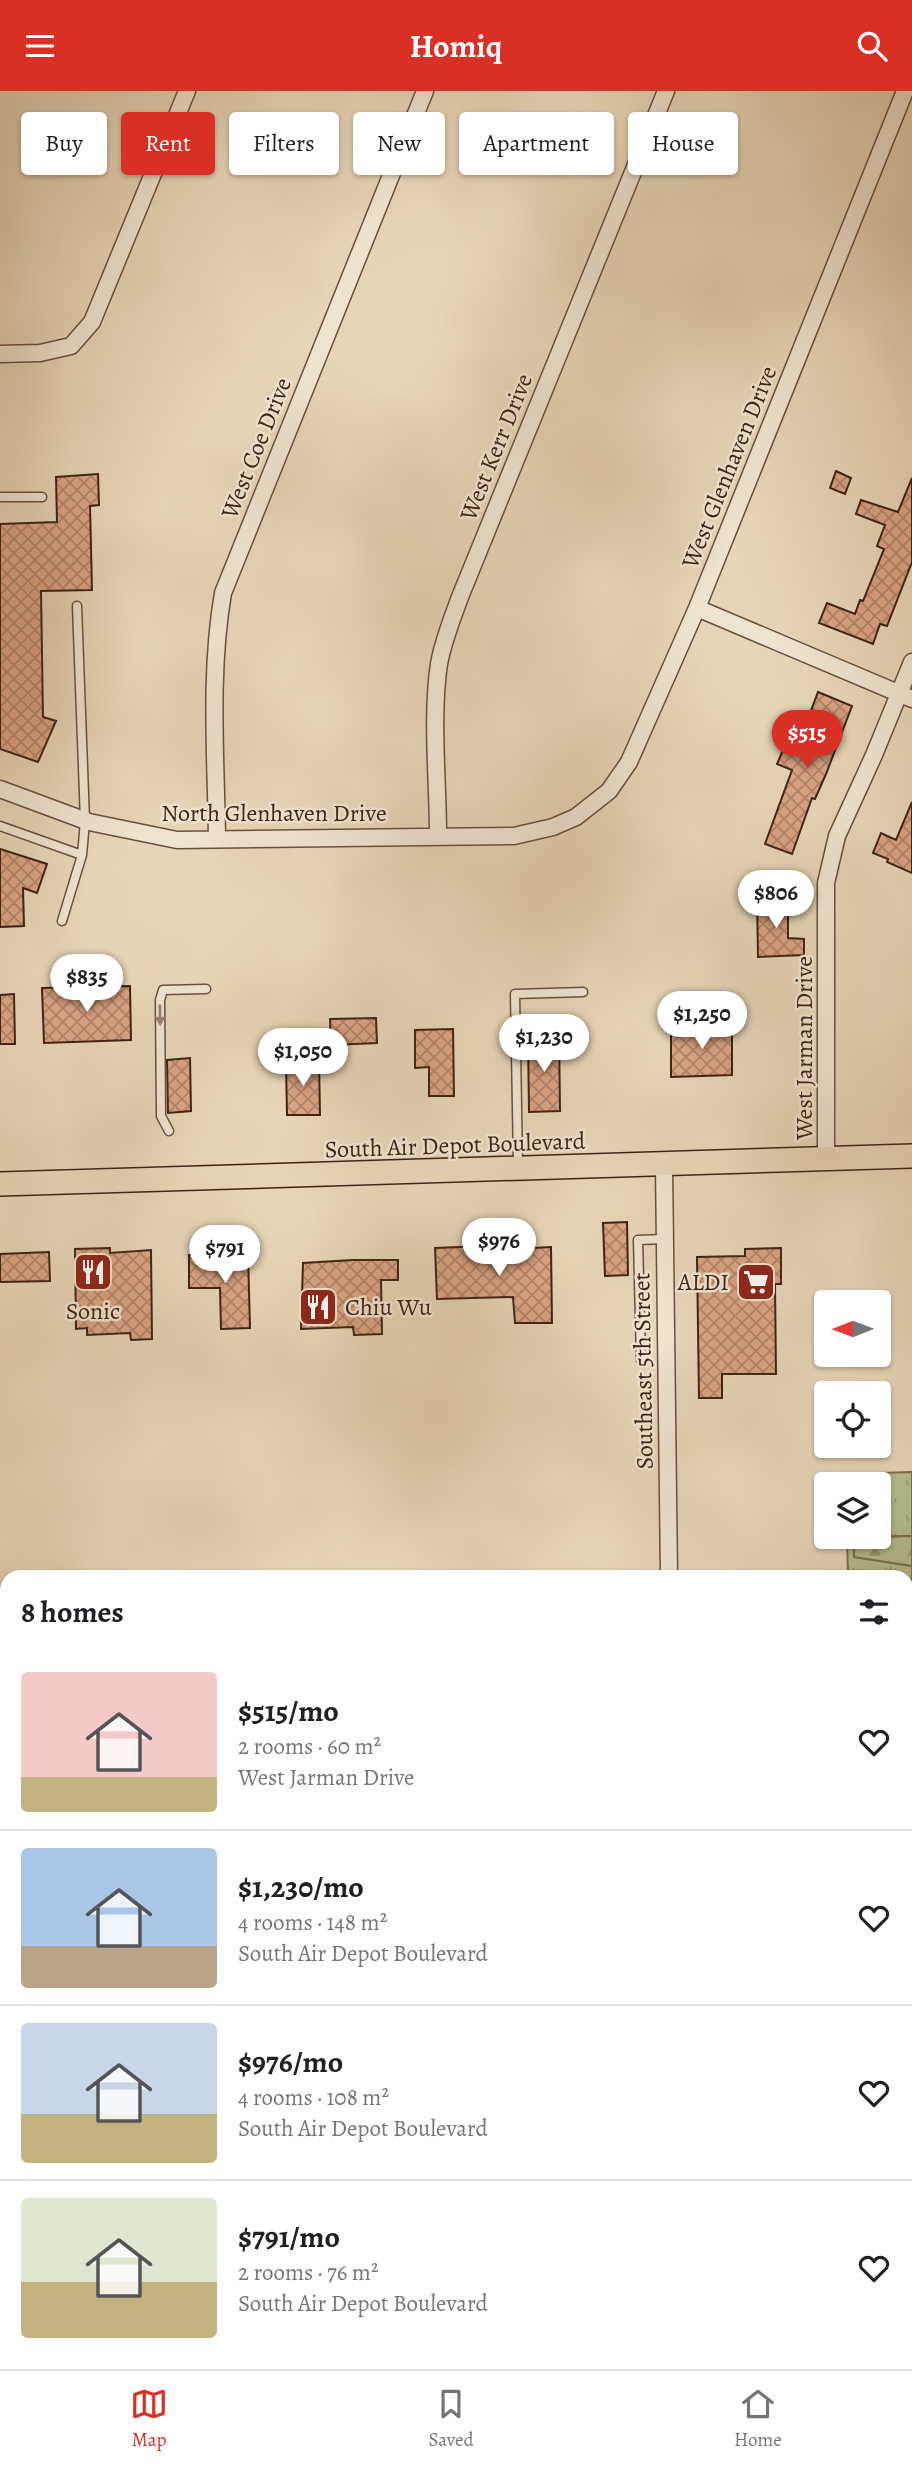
<!DOCTYPE html>
<meta charset="utf-8">
<style>
:root{--surface:#fff;--page:#f2f2f2;--text:#202124;--muted:#757577;--line:#e0e0e0;--accent:#d93025}
body{margin:0;font-family:Alegreya,serif;background:var(--page);color:var(--text);height:100vh;display:flex;flex-direction:column;font-size:26px;white-space:nowrap}
*{box-sizing:border-box;margin:0}
p{font-size:23px;color:var(--muted)}
.icon{flex:none;width:38px;height:38px;fill:none;stroke:currentColor;stroke-width:2;stroke-linecap:round;stroke-linejoin:round}
.map{position:relative;flex:1;overflow:hidden}
.sheet{position:absolute;left:0px;top:1479px;width:914px;height:800px;display:flex;flex-direction:column;background:var(--surface);border-radius:21px 21px 0 0;box-shadow:0 2px 5px #0004}
.sheet>*{flex:none}
.hud{position:absolute;left:21px;top:21px;width:872px;height:63px;display:flex;gap:14px}
.needle{width:46px;rotate:269deg}
.controls{position:absolute;left:814px;top:1199px;display:grid;gap:14px}
.controls a{display:grid;place-items:center;width:77px;height:77px;border-radius:7px;background:var(--surface);box-shadow:0 2px 5px #0004;font-size:35px}
.price{position:absolute;translate:-50% -60px;padding:0 16px;border-radius:24px;background:#fff;color:#222;font-size:23px;line-height:46px;filter:drop-shadow(0 2px 4px #0008)}
.price::after{content:'';position:absolute;left:50%;top:42px;width:21px;height:16px;margin-left:-10px;background:inherit;clip-path:polygon(0 0,100% 0,50% 100%)}
.price.current{background:var(--accent);color:#fff}
ul{padding:0;list-style:none}
li{display:flex;align-items:center;gap:21px;height:175px;padding:0 21px}
li+li{border-top:2px solid var(--line)}
li span{display:grid;place-items:center;flex:none;width:196px;height:140px;border-radius:7px;color:#555}
li>.icon{margin-inline-start:auto}
span .icon{width:84px;height:84px;fill:#fffc;stroke-width:1}
li b{font-size:30px}
h2{display:flex;justify-content:space-between;align-items:center;height:84px;padding:0 21px;font-size:30px}
.pill{padding:0 24px;border-radius:7px;background:var(--surface);box-shadow:0 2px 5px #0004;font-size:24px;line-height:63px}
.pill.current{background:var(--accent);color:#fff}
header{display:flex;justify-content:space-between;align-items:center;height:91px;padding:0 21px;background:var(--accent);color:#fff;font-size:32px;font-weight:700}
.tab-bar{display:flex;justify-content:space-around;align-items:center;height:98px;border-top:2px solid var(--line);background:var(--surface);font-size:19px;color:var(--muted)}
.tab-bar a{display:grid;justify-items:center;gap:4px}
.tab-bar .current{color:var(--accent)}
.map>svg:first-child{display:block}
.grass{fill:url(#grass-tufts);stroke:#7a7051;stroke-width:2}
.forest{fill:url(#forest-firs);stroke:#7a7051;stroke-width:2}
.building{fill:url(#building-cross-hatch);stroke:#3f2314;stroke-width:2}
.lines{fill:none;stroke-linecap:round;stroke-linejoin:round}
.lane-casing{stroke:#69503c;stroke-width:11}
.street-casing{stroke:#69503c;stroke-width:19}
.primary-casing{stroke:#3f2314;stroke-width:26}
.path{stroke:#3f2314;stroke-width:2.5;stroke-dasharray:2 3.5;stroke-linecap:butt}
.lane{stroke:#efe4d0;stroke-width:8}
.street{stroke:#efe4d0;stroke-width:16}
.primary{stroke:#e6d5b6;stroke-width:23}
.oneway{fill:#978472}
.labels{text-anchor:middle;dominant-baseline:central;stroke-width:5;stroke-linejoin:round;paint-order:stroke}
.street-label{font-size:24px;fill:#3f2314;stroke:#efe4d0}
.poi-label{font-size:24px;fill:#3f2314;stroke:#efe4d0;text-anchor:end}
</style>
<header><svg class="icon" aria-label="menu" viewBox="0 0 24 24"><path d="M4 6h16M4 12h16M4 18h16"/></svg>Homiq<svg class="icon" aria-label="search" viewBox="0 0 24 24"><circle cx="10" cy="10" r="6"/><path d="M15 15l6 6"/></svg></header>
<div class="map">
<svg width="912" height="2278" viewBox="0 0 912 2278">
<defs>
<pattern id="grass-tufts" width="24" height="20" patternUnits="userSpaceOnUse" patternTransform="scale(1.75)"><rect width="24" height="20" fill="#b4bd8e"/><path d="M3 7l-1-3M5 7V3M7 7l1-3M15 17l-1-3M17 17v-4M19 17l1-3" fill="none" stroke="#949973"/></pattern>
<pattern id="forest-firs" width="22" height="20" patternUnits="userSpaceOnUse" patternTransform="scale(1.75)"><rect width="22" height="20" fill="#b4bd8e"/><path d="M5 1l3.5 6h-7zM16 11l3.5 6h-7z" fill="#949973"/></pattern>
<pattern id="building-cross-hatch" width="8" height="8" patternUnits="userSpaceOnUse" patternTransform="scale(1.75)"><rect width="8" height="8" fill="#daa382"/><path d="M0 0l8 8M0 8l8-8" fill="none" stroke="#b28469"/></pattern>
</defs>
<rect width="100%" height="100%" fill="#e6d5b6"/>
<filter id="stains"><feTurbulence type="fractalNoise" baseFrequency=".00286" numOctaves="4"/><feColorMatrix values="0 0 0 0 .2 0 0 0 0 .09 0 0 0 0 .02 0 0 0 .5 -.17"/></filter>
<radialGradient id="worn" r=".72"><stop offset=".6" stop-color="#630" stop-opacity="0"/><stop offset="1" stop-color="#630" stop-opacity=".3"/></radialGradient>
<path class="grass" d="M912 1381V1445L862 1446 854 1466 912 1475V1501H907L906 1486H848L847 1446H878V1393H847V1383Z
M912 1543V1814H907L906 1545Z"/>
<path class="forest" d="M912 1445V1475L854 1466V1455L862 1446Z"/>
<path class="building" d="M836 380 851 387 845 403 830 397Z
M98 383 99 414 90 415 92 499 41 500 43 626 56 630 38 671 0 658V433L57 431 56 386Z
M912 387V471L887 535 880 533 873 553 819 532 827 512 855 523 860 509 863 510 884 458 877 455 885 434 856 423 861 409 898 421Z
M818 601 852 615 826 683 815 708 812 707 792 763 765 753 792 679 777 673 787 650 803 656 815 627 809 625Z
M912 711V782L887 771 888 768 873 762 881 742 896 749Z
M0 758 47 773 37 802 23 797 24 835 0 836Z
M788 807V847L804 848V864L758 866 757 808Z
M130 895 131 949 44 952 42 897Z
M14 903 15 953H0V904Z
M376 927 377 952 331 954 330 928Z
M732 934V984L671 986V936Z
M453 938 454 1005H429V976L415 977V939Z
M559 944 560 1020 529 1021 528 946Z
M190 967 191 1020 168 1022 167 969Z
M319 970 320 1024H287L286 971Z
M627 1131 628 1184 605 1185 603 1132Z
M513 1154V1158L551 1156 552 1232H515L513 1206 437 1208 435 1157Z
M110 1157V1162L151 1159 152 1248 131 1249 130 1242 87 1244V1237L76 1238 75 1158Z
M781 1157V1193H775L776 1283H722V1307H699L697 1166 745 1165V1158Z
M49 1161 50 1190 0 1191V1163Z
M248 1163 250 1237 221 1238 220 1197H189V1164Z
M353 1169H398V1189H381L382 1243 354 1244 353 1236 301 1238 303 1172Z"/>
<g class="lines">
<defs>
<path id="lane" d="M0 406H42
M0 735 82 764
M62 830 82 764 85 730 77 515
M169 1040 161 1025 160 909 163 899 206 898
M518 1073 515 903 583 901
M641 1269 638 1149 665 1148"/>
<path id="street" d="M0 263 40 262 71 255 92 231 187 0
M697 517 912 608
M0 698 89 731 177 749 514 745 553 736 576 726 609 700 629 671 697 517 905 0
M438 744C438 690 431 626 439 573 443 550 452 528 460 506L666 0
M217 748C216 667 209 583 223 502L425 0
M826 1066V792L837 745 874 664 912 571
M664 1074 669 1486
M0 1534H7
M0 1948H7
M0 2148 7 2147
M690 2272V2278"/>
<path id="primary" d="M0 1093 912 1065"/>
</defs>
<use href="#lane" class="lane-casing"/>
<use href="#street" class="street-casing"/>
<use href="#primary" class="primary-casing"/>
<path class="path" d="M906 2258 912 2244
M898 2278 901 2272"/>
<use href="#lane" class="lane"/>
<use href="#street" class="street"/>
<use href="#primary" class="primary"/>
</g>
<defs><path id="oneway-solid" d="M-6-.8H1V-3.2L6.5 0L1 3.2V.8H-6Z" transform="scale(1.75)"/></defs>
<use class="oneway" href="#oneway-solid" transform="translate(160 924) rotate(89)"/>
<defs>
<symbol id="restaurant-square" viewBox="-11 -11 22 22"><rect x="-9" y="-9" width="18" height="18" rx="4" fill="#8f2418" stroke="#efe4d0"/><path d="M-5-6h1v4h1v-4h1v4h1v-4h1v5L-1.5 .5V6h-2V.5L-5-1ZM5-6V6H3V1.5H1.5Q1.5-4 5-6Z" fill="#fff"/></symbol>
<symbol id="supermarket-square" viewBox="-11 -11 22 22"><rect x="-9" y="-9" width="18" height="18" rx="4" fill="#8f2418" stroke="#efe4d0"/><path d="M-6-5.5h2.5l.6 2H6L4.5 2H-2.5L-4.4-4H-6ZM-1.5 3.2a1.3 1.3 0 1 0 .1 0ZM3 3.2a1.3 1.3 0 1 0 .1 0Z" fill="#fff"/></symbol>
</defs>
<g fill-rule="evenodd">
<use href="#restaurant-square" x="71" y="1159" width="44" height="44"/>
<use href="#supermarket-square" x="734" y="1169" width="44" height="44"/>
<use href="#restaurant-square" x="296" y="1194" width="44" height="44"/>
</g>
<g class="labels">
<g class="street-label">
<text transform="translate(496 356) rotate(-68)">West Kerr Drive</text>
<text transform="translate(256 357) rotate(-68)">West Coe Drive</text>
<text transform="translate(729 376) rotate(-68)">West Glenhaven Drive</text>
<text x="274" y="722">North Glenhaven Drive</text>
<text transform="translate(804 957) rotate(-90)">West Jarman Drive</text>
<text transform="translate(455 1054) rotate(-2)">South Air Depot Boulevard</text>
<text transform="translate(643 1280) rotate(-91)">Southeast 5th Street</text>
</g>
<g class="poi-label">
<text x="729" y="1191">ALDI</text>
<text x="345" y="1216" text-anchor="start">Chiu Wu</text>
<text x="93" y="1220" text-anchor="middle">Sonic</text>
</g>
</g>
<rect width="100%" height="100%" filter="url(#stains)"/>
<rect width="100%" height="100%" fill="url(#worn)"/>
</svg>
<div class="controls">
<a><svg class="needle" viewBox="-14 -14 28 28"><path d="M0-13l5 13h-10z" fill="#e53935"/><path d="M0 13l5-13h-10z" fill="#757577"/></svg></a>
<a><svg class="icon" aria-label="locate" viewBox="0 0 24 24"><circle cx="12" cy="12" r="6"/><path d="M12 2v4M12 18v4M2 12h4M18 12h4"/></svg></a>
<a><svg class="icon" aria-label="layers" viewBox="0 0 24 24"><path d="M12 4l9 5-9 5-9-5zM3 14l9 5 9-5"/></svg></a>
</div>
<b class="price current" style="left:807px;top:679px">$515</b>
<b class="price" style="left:776px;top:839px">$806</b>
<b class="price" style="left:87px;top:923px">$835</b>
<b class="price" style="left:702px;top:960px">$1,250</b>
<b class="price" style="left:544px;top:983px">$1,230</b>
<b class="price" style="left:303px;top:997px">$1,050</b>
<b class="price" style="left:499px;top:1187px">$976</b>
<b class="price" style="left:225px;top:1194px">$791</b>
<div class="hud">
<a class="pill">Buy</a>
<a class="pill current">Rent</a>
<a class="pill">Filters</a>
<a class="pill">New</a>
<a class="pill">Apartment</a>
<a class="pill">House</a>
</div>
<section class="sheet">
<h2>8 homes<svg class="icon" aria-label="filters" viewBox="0 0 24 24"><path d="M4 7h16M4 17h16"/><circle cx="9" cy="7" r="2"/><circle cx="15" cy="17" r="2"/></svg></h2>
<ul>
<li><span style="background:linear-gradient(#f6c9c9 75%,#c2b280 0)"><svg class="icon" aria-label="home" viewBox="0 0 24 24"><path d="M3 11l9-7 9 7M6 9v11h12V9"/></svg></span><div><b>$515/mo</b><p>2 rooms · 60 m²</p><p>West Jarman Drive</p></div><svg class="icon" aria-label="heart" viewBox="0 0 24 24"><path d="M12 20l-8-8c-3-5 5-10 8-4 3-6 11-1 8 4z"/></svg></li>
<li><span style="background:linear-gradient(#a9c7e8 70%,#b9a48a 0)"><svg class="icon" aria-label="home" viewBox="0 0 24 24"><path d="M3 11l9-7 9 7M6 9v11h12V9"/></svg></span><div><b>$1,230/mo</b><p>4 rooms · 148 m²</p><p>South Air Depot Boulevard</p></div><svg class="icon" aria-label="heart" viewBox="0 0 24 24"><path d="M12 20l-8-8c-3-5 5-10 8-4 3-6 11-1 8 4z"/></svg></li>
<li><span style="background:linear-gradient(#c9d6e8 65%,#c2b280 0)"><svg class="icon" aria-label="home" viewBox="0 0 24 24"><path d="M3 11l9-7 9 7M6 9v11h12V9"/></svg></span><div><b>$976/mo</b><p>4 rooms · 108 m²</p><p>South Air Depot Boulevard</p></div><svg class="icon" aria-label="heart" viewBox="0 0 24 24"><path d="M12 20l-8-8c-3-5 5-10 8-4 3-6 11-1 8 4z"/></svg></li>
<li><span style="background:linear-gradient(#dfe7d0 60%,#c2b280 0)"><svg class="icon" aria-label="home" viewBox="0 0 24 24"><path d="M3 11l9-7 9 7M6 9v11h12V9"/></svg></span><div><b>$791/mo</b><p>2 rooms · 76 m²</p><p>South Air Depot Boulevard</p></div><svg class="icon" aria-label="heart" viewBox="0 0 24 24"><path d="M12 20l-8-8c-3-5 5-10 8-4 3-6 11-1 8 4z"/></svg></li>
</ul>
</section>
</div>
<nav class="tab-bar">
<a class="current"><svg class="icon" aria-label="map" viewBox="0 0 24 24"><path d="M3 6l6-2 6 2 6-2v14l-6 2-6-2-6 2zM9 4v14M15 6v14"/></svg>Map</a>
<a><svg class="icon" aria-label="saved" viewBox="0 0 24 24"><path d="M7 4h10v16l-5-4-5 4z"/></svg>Saved</a>
<a><svg class="icon" aria-label="home" viewBox="0 0 24 24"><path d="M3 11l9-7 9 7M6 9v11h12V9"/></svg>Home</a>
</nav>
